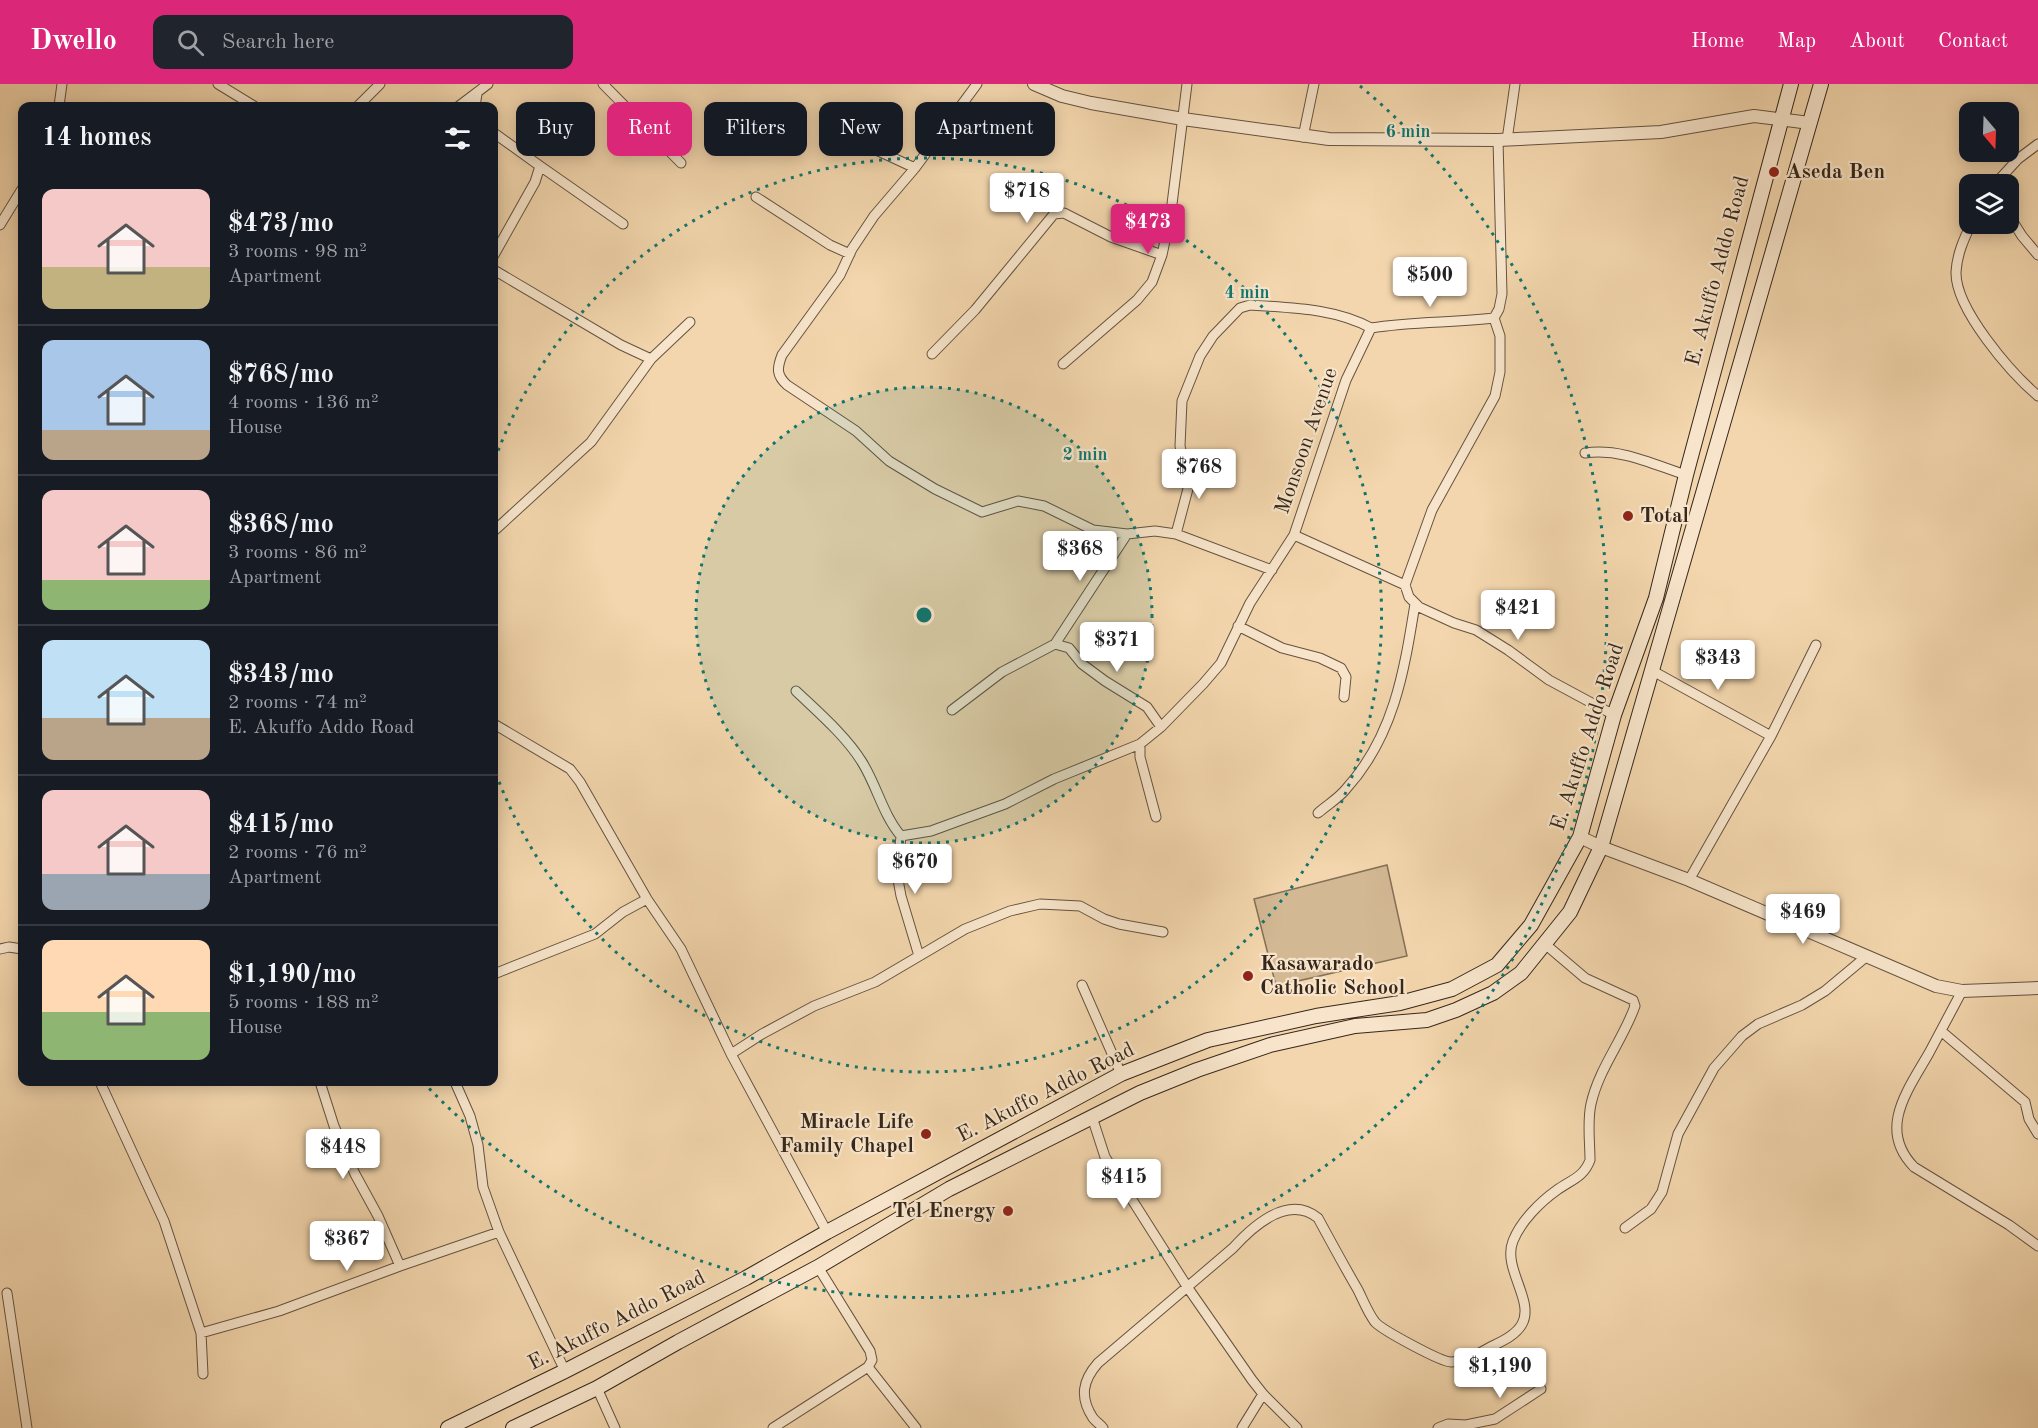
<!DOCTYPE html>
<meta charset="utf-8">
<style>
:root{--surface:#171b24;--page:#20242c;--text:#f1f3f6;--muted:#9ea1a6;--line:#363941;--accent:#db2777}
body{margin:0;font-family:"Old Standard TT",serif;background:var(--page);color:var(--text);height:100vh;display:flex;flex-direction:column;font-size:22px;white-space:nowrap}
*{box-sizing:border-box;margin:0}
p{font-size:20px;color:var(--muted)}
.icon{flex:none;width:33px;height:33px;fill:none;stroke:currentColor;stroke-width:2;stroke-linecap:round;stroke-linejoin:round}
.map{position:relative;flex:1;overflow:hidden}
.panel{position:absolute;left:18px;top:18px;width:480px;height:984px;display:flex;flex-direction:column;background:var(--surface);border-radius:12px;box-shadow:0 3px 15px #0003}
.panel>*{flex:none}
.hud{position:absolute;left:516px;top:18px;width:570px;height:54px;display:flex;gap:12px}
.needle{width:39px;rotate:161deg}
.controls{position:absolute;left:1959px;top:18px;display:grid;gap:12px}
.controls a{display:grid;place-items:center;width:60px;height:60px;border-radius:12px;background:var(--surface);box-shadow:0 3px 15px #0003;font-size:30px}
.price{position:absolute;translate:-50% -51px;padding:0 14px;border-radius:6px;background:#fff;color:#222;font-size:20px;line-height:39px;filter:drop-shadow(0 2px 3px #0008)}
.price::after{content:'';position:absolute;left:50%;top:36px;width:18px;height:14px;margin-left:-9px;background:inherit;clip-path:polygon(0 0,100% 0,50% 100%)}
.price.active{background:var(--accent);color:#fff}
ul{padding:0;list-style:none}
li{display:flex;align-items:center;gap:18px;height:150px;padding:0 24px}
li+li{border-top:2px solid var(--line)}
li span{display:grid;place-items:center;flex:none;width:168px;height:120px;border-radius:12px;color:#555}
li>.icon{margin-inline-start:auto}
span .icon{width:72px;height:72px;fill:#fffc;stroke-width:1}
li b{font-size:26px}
h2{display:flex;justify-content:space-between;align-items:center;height:72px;padding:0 24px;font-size:26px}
.pill{padding:0 21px;border-radius:12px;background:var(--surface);box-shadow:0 3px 15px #0003;font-size:21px;line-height:54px}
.pill.active{background:var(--accent);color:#fff}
header{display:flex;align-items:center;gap:36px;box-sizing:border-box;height:84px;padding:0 30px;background:var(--accent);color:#fff}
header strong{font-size:28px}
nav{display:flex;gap:33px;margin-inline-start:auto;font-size:21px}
.search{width:420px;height:54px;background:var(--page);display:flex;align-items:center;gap:15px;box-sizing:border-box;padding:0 21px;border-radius:12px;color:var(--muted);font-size:22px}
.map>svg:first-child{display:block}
.green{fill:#d3b894;stroke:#847058;stroke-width:1.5}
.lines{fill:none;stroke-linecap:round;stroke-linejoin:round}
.minor-casing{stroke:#645340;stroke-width:11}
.tertiary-casing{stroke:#645340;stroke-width:14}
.secondary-casing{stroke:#35271b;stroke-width:16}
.minor{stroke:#f7e4ca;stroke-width:9}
.tertiary{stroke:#f7e4ca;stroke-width:12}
.secondary{stroke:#f7e4ca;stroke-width:14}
.ring{fill:none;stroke:#0f766e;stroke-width:3;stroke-dasharray:3 6}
.poi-dot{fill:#8f2418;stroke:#f7e4ca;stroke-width:2}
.labels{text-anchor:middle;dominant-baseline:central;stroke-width:4.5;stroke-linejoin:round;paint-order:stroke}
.poi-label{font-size:21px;font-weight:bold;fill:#35271b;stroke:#f7e4ca;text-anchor:start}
.street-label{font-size:21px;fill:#35271b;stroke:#f7e4ca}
.centre{fill:#0f766e;stroke:#f7e4ca;stroke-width:3}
.ring-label{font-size:18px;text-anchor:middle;font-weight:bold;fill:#0f766e;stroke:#f7e4ca;stroke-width:4.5;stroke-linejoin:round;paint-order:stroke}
</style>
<header>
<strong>Dwello</strong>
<div class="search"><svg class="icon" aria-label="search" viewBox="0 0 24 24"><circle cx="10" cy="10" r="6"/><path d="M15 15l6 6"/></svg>Search here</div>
<nav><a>Home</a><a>Map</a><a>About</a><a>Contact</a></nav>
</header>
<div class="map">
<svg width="2038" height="1344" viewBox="0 0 2038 1344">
<rect width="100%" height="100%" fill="#f3d6ad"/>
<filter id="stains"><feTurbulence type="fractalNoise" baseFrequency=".00333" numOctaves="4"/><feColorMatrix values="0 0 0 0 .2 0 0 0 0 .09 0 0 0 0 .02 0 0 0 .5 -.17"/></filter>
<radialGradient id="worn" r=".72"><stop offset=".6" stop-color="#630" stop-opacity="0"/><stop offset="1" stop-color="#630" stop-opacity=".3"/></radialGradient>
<path class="green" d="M1387 781 1407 872 1276 902 1254 815Z"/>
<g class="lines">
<defs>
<path id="minor" d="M218 0 254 22
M603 0 681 79
M977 0 915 84 874 132 852 165 840 191 782 271C777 284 776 291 787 301L856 347 889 377 935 405 982 428 1018 417 1044 422 1093 446 1127 450 1155 447 1176 450 1272 486
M59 22 62 0
M358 22 380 0
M459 22 488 0
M475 22 477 10
M494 49 540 82 535 98 494 171
M848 53 915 84
M1303 53 1314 0
M1507 56 1515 0
M540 82 623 140
M1995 100 2018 75 2038 60
M756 113 830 161 850 170
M2008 130 2022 152 2038 171
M1971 140C1964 155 1957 170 1956 188 1955 225 2011 289 2038 312
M0 141 22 105
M494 186 621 261 651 275
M1371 244C1412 237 1453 239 1494 234
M932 270 975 226 1054 130 1064 129 1111 153 1162 171
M1063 280 1137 216 1152 198 1162 171 1171 128 1187 0
M1585 369C1621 364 1652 380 1686 391
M494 447 591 358 651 275 690 238
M1176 450 1189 401 1180 362 1182 317 1200 272 1213 252 1240 224 1250 221C1291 224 1334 224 1371 244
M1294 451 1405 501
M1405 501 1432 426 1495 312 1500 288V252L1494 234 1499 225 1502 210 1498 56
M1405 501 1409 513 1419 523 1454 539 1476 546 1508 566 1549 596 1614 631
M1238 542 1282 564 1320 574 1341 584 1346 593 1344 613
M1055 560 1069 564 1082 580 1105 597 1147 623 1161 643
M1651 586 1771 652
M796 607C818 628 846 652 862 678 877 702 883 731 901 752L931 747 1005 720 1054 695 1140 660 1161 643 1203 600 1221 579 1250 519 1294 451 1346 296 1371 244
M952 626 1002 588 1055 560 1127 450
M494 640 570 685 580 698 647 815 681 865 731 970 827 1148
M1140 660V673L1156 733
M1318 729C1327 721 1339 714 1346 705 1394 652 1404 588 1415 520
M901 752 897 790 901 812 919 872
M1689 796 1771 652 1816 561
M0 865 9 863 22 865
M494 890 595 850 623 828 647 815
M1082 901 1121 990
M1962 907C1951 928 1940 948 1929 969 1908 1006 1877 1045 1914 1083L2009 1141 2038 1162
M1941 947 2025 1018 2029 1035 2038 1050
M731 970 762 950 814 922 875 898 965 845 1010 827 1040 820 1080 822 1104 835 1119 840 1163 848
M100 998 164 1137 201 1249 203 1290
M320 998 334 1042 355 1090 378 1132 400 1182
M455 998 470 1032 478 1061 483 1103 499 1148 565 1287
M1092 1033 1105 1073 1188 1204 1252 1296 1263 1310 1297 1344
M1625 1144 1651 1125 1662 1108 1678 1050 1714 984 1742 952 1758 940 1802 921 1825 907 1867 872
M7 1209 27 1344
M201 1249 279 1227 400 1182 499 1148
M868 1283 916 1344
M597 1304 615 1344
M1466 1341 1495 1335 1541 1305
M773 1344 868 1283 872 1276 870 1267 818 1183
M1103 1344C1100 1340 1096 1338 1093 1334 1079 1313 1083 1296 1098 1279L1233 1164C1253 1142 1288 1110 1318 1134 1331 1158 1344 1182 1358 1206 1363 1216 1368 1229 1375 1238 1382 1246 1441 1278 1451 1278 1464 1278 1475 1272 1485 1266 1497 1259 1515 1253 1522 1240 1535 1217 1502 1184 1513 1157 1521 1137 1540 1118 1557 1106 1571 1096 1584 1093 1590 1076 1590 1058 1587 1038 1591 1020 1599 984 1623 956 1635 922L1633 916 1585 894 1545 860
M1242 1344 1263 1310
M1438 1344 1448 1340 1466 1341 1468 1344"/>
<path id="tertiary" d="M1034 0 1062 12 1091 19 1183 35 1329 55 1498 56 1661 48 1754 32 1810 39
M1580 753 1601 763 1689 796 1936 902 1962 907 2038 904"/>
<path id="secondary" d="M448 1344 565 1287 746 1194 827 1148 1121 990 1208 956 1316 932 1400 919 1452 905 1497 881 1531 841 1580 753 1614 631 1656 514 1686 391 1791 0
M513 1344 597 1304 678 1258 818 1183 949 1105 1140 1009 1197 986 1270 961 1355 942 1427 936 1456 926 1493 909 1521 889 1570 828 1601 763 1821 0"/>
</defs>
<use href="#minor" class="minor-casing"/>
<use href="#tertiary" class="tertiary-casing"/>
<use href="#secondary" class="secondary-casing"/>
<use href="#minor" class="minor"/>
<use href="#tertiary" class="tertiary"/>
<use href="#secondary" class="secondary"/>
</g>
<circle cx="924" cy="531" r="228" fill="#0f766e" fill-opacity=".12"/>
<g class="ring">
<circle cx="924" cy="531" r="228"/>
<path d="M495 375A457 457 0 1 1 495 687"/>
<path d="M1360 2A685 685 0 1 1 423 998"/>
</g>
<g class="poi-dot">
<circle cx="1774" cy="88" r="6"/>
<circle cx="1628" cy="432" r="6"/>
<circle cx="1248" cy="892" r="6"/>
<circle cx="926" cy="1050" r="6"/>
<circle cx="1008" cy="1127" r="6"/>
</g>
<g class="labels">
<g class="poi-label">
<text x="1786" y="88">Aseda Ben</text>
<text x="1640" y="432">Total</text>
<text x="1260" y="880">Kasawarado<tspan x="1260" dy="24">Catholic School</tspan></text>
<text x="914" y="1038" text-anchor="end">Miracle Life<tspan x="914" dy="24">Family Chapel</tspan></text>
<text x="996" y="1127" text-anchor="end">Tel Energy</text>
</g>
<g class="street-label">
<text transform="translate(1718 187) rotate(-75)">E. Akuffo Addo Road</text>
<text transform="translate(1307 357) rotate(-71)">Monsoon Avenue</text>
<text transform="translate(1588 653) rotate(-72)">E. Akuffo Addo Road</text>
<text transform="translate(1046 1009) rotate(-27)">E. Akuffo Addo Road</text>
<text transform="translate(617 1237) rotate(-27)">E. Akuffo Addo Road</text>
</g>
</g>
<circle cx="924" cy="531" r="9" class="centre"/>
<g class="ring-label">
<text x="1408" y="53">6 min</text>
<text x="1247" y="214">4 min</text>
<text x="1085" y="376">2 min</text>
</g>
<rect width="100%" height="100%" filter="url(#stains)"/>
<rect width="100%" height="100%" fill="url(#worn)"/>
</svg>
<div class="controls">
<a><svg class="needle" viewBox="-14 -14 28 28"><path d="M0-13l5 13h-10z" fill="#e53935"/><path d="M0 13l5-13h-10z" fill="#9ea1a6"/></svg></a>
<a><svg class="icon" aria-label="layers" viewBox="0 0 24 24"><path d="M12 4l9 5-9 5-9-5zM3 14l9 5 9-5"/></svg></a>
</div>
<b class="price" style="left:1027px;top:140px">$718</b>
<b class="price active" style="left:1148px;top:171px">$473</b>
<b class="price" style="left:1430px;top:224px">$500</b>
<b class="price" style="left:1199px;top:416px">$768</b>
<b class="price" style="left:1080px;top:498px">$368</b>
<b class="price" style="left:1518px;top:557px">$421</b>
<b class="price" style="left:1117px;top:589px">$371</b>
<b class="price" style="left:1718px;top:607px">$343</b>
<b class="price" style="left:915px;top:811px">$670</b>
<b class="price" style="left:1803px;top:861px">$469</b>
<b class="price" style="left:343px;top:1096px">$448</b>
<b class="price" style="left:1124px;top:1126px">$415</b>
<b class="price" style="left:347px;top:1188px">$367</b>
<b class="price" style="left:1500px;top:1315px">$1,190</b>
<div class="hud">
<a class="pill">Buy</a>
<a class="pill active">Rent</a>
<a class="pill">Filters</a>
<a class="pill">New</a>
<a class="pill">Apartment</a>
</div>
<section class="panel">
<h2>14 homes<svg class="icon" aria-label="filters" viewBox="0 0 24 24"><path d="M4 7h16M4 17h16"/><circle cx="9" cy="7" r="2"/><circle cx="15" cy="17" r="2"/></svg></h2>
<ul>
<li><span style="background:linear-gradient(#f6c9c9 65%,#c2b280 0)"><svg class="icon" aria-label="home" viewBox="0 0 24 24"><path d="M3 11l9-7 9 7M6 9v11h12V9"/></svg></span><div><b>$473/mo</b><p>3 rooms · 98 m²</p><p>Apartment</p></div></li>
<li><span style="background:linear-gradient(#a9c7e8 75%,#b9a48a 0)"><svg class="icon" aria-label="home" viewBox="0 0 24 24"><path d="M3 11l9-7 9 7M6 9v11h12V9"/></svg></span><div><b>$768/mo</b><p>4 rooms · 136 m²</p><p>House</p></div></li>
<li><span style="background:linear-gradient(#f6c9c9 75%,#8fb573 0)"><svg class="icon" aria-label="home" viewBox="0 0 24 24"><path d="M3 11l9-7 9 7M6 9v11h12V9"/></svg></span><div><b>$368/mo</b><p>3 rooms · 86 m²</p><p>Apartment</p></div></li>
<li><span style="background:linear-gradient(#bfe0f5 65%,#b9a48a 0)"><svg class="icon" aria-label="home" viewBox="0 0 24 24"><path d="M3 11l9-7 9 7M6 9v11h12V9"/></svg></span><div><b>$343/mo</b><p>2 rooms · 74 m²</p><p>E. Akuffo Addo Road</p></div></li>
<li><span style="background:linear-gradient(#f6c9c9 70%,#9aa5b1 0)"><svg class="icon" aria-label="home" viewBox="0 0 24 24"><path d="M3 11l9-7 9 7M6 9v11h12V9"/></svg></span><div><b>$415/mo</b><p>2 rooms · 76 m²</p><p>Apartment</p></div></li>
<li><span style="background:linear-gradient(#ffd9b3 60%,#8fb573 0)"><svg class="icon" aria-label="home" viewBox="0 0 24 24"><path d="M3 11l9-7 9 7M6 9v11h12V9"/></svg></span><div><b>$1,190/mo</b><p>5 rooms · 188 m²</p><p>House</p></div></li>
</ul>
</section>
</div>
